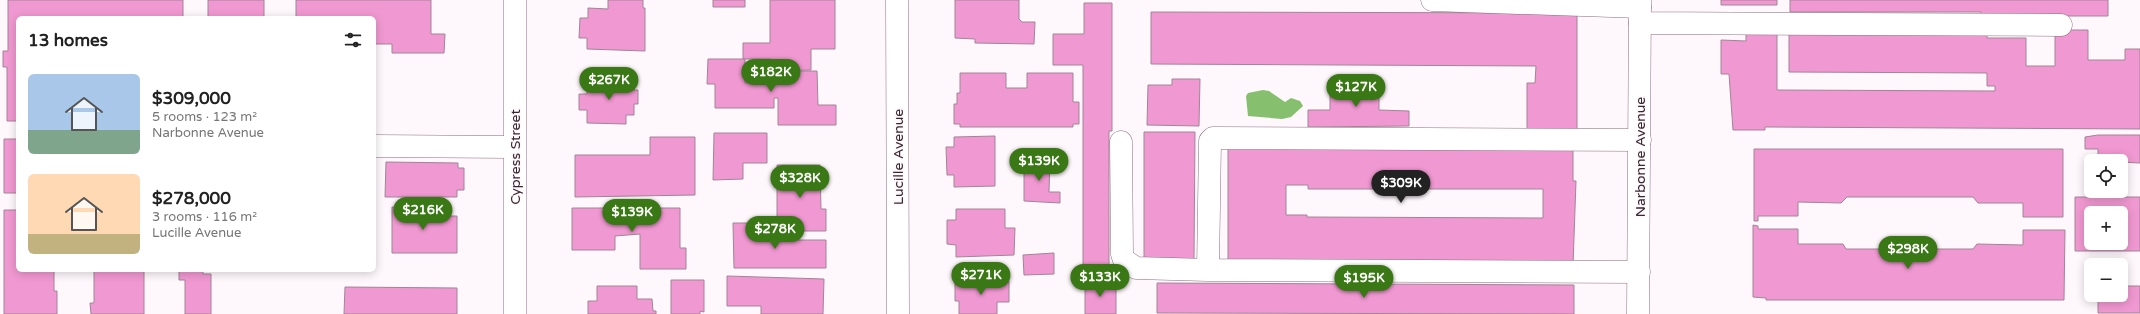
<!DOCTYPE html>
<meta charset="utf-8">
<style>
:root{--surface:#fff;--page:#f2f2f2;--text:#222;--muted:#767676;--accent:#397814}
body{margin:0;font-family:"Varela Round",sans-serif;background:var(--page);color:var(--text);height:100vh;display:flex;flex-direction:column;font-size:15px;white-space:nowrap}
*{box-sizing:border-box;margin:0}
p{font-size:13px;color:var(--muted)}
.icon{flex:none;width:22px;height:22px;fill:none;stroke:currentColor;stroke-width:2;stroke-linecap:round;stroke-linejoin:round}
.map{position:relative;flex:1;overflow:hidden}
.side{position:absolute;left:16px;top:16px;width:360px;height:256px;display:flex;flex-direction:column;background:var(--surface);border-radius:6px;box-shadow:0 2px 10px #0003}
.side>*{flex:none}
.fabs{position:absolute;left:2084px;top:154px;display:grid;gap:8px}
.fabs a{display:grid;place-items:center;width:44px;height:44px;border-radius:6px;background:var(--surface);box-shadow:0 2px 10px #0003;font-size:20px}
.price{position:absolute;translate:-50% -34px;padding:0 9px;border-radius:14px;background:var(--accent);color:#fff;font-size:13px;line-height:26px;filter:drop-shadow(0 1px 2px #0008)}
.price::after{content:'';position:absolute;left:50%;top:24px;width:12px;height:9px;margin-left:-6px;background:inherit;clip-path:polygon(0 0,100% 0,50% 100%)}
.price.active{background:#222;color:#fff}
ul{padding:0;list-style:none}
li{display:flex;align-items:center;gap:12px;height:100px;padding:0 12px}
li span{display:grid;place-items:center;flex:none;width:112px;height:80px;border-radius:6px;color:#555}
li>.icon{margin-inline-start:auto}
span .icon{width:48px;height:48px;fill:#fffc;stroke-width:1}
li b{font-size:17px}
h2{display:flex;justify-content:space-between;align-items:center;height:48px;padding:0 12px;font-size:17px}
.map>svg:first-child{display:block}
.water{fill:#86bf6e}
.building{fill:#f098d1;stroke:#a28496;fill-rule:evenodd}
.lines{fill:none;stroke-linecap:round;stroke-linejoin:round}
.minor-casing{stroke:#8a6e7f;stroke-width:23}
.major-casing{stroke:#8a6e7f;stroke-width:23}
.minor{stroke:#fff;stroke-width:22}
.major{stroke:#fff;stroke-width:22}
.labels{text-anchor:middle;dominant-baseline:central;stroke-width:3;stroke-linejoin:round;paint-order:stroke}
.street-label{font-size:14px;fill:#352930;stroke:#fef7fb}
</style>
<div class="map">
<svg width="2140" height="314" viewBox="0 0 2140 314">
<rect width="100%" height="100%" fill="#fef7fb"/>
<path class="water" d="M1263 90 1269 91 1285 102 1291 98 1300 101 1303 106 1291 117 1282 119 1248 116 1246 96 1248 93Z"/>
<path class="building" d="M8 0H183V18H18V121H7V67H3V51H8Z
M208 0H264V18H208Z
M296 0H431V34H445L444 53H392V44H374V18H296Z
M608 0H643V8H645V51L587 49V38H579L580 18H588V8L608 9Z
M713 0H745V7H713Z
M770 0H835V49H811V70L770 71 771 59H743V43H770Z
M955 0H1019V19L1022 22H1035L1034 44 975 43V39L955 38Z
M1721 0H1777V5H1721Z
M1790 0H2108V16H2008L1981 15V12H1790Z
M1084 3H1112V131H1109V276H1083V65H1053V34H1084Z
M1151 12 1577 13V130H1527V83H1535L1536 66 1151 64Z
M2055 30H2088V60H2125V49H2140V129L1765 127V130H1733L1729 74H1721V40L1746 41V33H1777V90L1995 91V86H1987V73L1789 72V34L1987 35V38H2026V66H2055Z
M708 59H745V83L763 78V71H817L818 105H836V125H778V98H774V108H715V84H707Z
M960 73H1006V88H1027V73H1073V102H1079V124H1073V127H960V124H954V104H957V93H960Z
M1172 79H1200L1199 126 1147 125 1148 85H1172Z
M588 80H626V85H634V90H638V104H634V115H626V124L587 123V110H579V94H587Z
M1330 81H1379V110L1409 111V126L1308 127V110H1330Z
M1144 132H1195L1194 259H1144Z
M714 133H767V163H743V179L713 180Z
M2098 135H2140V163L2098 161V149H2085V137Z
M995 136V186L954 187V175H947L946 147H954V137Z
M650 137H695V195L575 197V155H650Z
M4 139H18V193H4Z
M1228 142 1573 143V181H1576L1573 266 1228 265ZM1286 185H1308V189H1543V218L1307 217V215H1286Z
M1754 149H2063V217H2023V203H1978L1973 197H1847L1841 203 1798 202V216H1758V221H1754Z
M1024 159H1050L1049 192H1060V203L1024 201Z
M386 162 458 163V168H464V190H457V197H385Z
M374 163H375V196H374Z
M777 165H820L821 209H826V231H777Z
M2075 197H2140V251H2075ZM2091 213H2121V243H2091Z
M392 207H437V216H457V253H392Z
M572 208H680V248H686V269H640V234L615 236V250H572Z
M956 209H1005V228H1015L1014 255 956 257V245L947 244V220H956Z
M4 210H18V270H54V291H57V314H4Z
M733 223H763V236H798V240H826V268H734Z
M1753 225 1758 226V229H1798V244H1843L1846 249H1973L1977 244 2023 245V230H2065L2064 300H1766V298L1753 297Z
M1054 253V274L1024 275 1023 255Z
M94 270H144V314H91L90 303H94Z
M179 270H203V274H211V314H185V280H179Z
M727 276 824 279 823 314H761V306H727Z
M671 280H704V312L700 311V314H671Z
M955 281H1009V302H997V314H959V301H955Z
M1085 281H1116V314H1085Z
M1157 283 1574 285V314L1157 313Z
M597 286H637V299H652L653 311H656V314H588V301H597Z
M2121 286H2140V313H2098V295H2121Z
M345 287 457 288V314H344Z"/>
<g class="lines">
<defs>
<path id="minor" d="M897 0 898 314
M1432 0 1640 7
M1640 23 2061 25
M1121 142 1122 254 1124 260 1136 268 1208 270
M374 146 515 147
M1639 272 1208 270 1210 141 1213 138 1640 140
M515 314V0"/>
<path id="major" d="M1638 314 1640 0"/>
</defs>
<use href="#minor" class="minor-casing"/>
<use href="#major" class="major-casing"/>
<use href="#minor" class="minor"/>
<use href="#major" class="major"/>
</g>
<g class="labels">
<g class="street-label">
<text transform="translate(515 157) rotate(-90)">Cypress Street</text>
<text transform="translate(898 157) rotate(-90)">Lucille Avenue</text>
<text transform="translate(1640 157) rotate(-90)">Narbonne Avenue</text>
</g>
</g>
</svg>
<div class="fabs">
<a><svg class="icon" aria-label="locate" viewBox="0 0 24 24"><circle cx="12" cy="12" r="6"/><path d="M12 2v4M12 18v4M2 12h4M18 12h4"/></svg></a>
<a>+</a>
<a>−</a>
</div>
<b class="price" style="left:771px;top:93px">$182K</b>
<b class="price" style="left:609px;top:101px">$267K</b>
<b class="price" style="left:1356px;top:108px">$127K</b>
<b class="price" style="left:1039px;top:182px">$139K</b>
<b class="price" style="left:800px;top:199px">$328K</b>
<b class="price active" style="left:1401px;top:204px">$309K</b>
<b class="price" style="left:423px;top:231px">$216K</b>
<b class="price" style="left:632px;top:233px">$139K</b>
<b class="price" style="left:775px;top:250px">$278K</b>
<b class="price" style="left:1908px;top:270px">$298K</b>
<b class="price" style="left:981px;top:296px">$271K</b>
<b class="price" style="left:1100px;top:298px">$133K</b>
<b class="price" style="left:1364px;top:299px">$195K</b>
<section class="side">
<h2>13 homes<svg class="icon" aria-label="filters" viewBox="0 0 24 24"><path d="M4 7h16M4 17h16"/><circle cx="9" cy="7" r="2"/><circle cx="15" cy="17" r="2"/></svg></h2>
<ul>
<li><span style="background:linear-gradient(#a9c7e8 70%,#7fa58c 0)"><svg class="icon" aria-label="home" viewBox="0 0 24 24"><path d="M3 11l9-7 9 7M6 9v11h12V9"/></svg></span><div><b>$309,000</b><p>5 rooms · 123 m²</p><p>Narbonne Avenue</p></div></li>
<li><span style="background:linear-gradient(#ffd9b3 75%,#c2b280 0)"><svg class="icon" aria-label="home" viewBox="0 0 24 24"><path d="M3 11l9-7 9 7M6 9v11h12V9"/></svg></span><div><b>$278,000</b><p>3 rooms · 116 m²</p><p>Lucille Avenue</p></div></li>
</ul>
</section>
</div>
